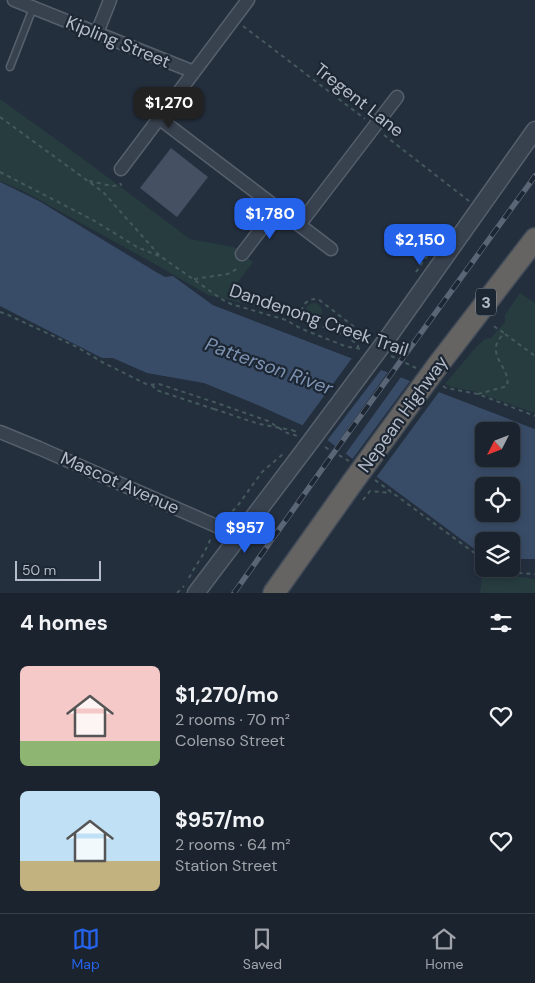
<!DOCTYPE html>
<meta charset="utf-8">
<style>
:root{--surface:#1b232e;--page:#242b36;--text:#f1f3f6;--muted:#a0a4aa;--line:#39404a;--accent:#2563eb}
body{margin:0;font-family:"DM Sans",sans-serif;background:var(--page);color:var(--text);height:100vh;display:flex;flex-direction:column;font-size:19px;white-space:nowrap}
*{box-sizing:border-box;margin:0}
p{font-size:16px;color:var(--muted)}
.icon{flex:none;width:28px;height:28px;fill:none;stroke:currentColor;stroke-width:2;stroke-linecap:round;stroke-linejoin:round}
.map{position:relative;height:593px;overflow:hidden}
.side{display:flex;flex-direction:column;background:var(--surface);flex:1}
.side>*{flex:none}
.needle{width:32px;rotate:228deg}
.tools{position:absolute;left:475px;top:422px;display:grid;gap:10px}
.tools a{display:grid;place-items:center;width:45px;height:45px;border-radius:8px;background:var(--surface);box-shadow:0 2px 8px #0003,0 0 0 1px var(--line);font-size:25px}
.scale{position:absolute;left:15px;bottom:12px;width:86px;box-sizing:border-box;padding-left:5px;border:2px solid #b4bcc9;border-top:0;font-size:14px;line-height:18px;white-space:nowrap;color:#b4bcc9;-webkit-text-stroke:4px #1d2633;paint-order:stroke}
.price{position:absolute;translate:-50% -42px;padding:0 11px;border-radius:10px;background:var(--accent);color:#fff;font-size:16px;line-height:32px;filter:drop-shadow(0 1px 2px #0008)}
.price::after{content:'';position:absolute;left:50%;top:30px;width:15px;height:11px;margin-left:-8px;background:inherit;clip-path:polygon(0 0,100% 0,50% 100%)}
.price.selected{background:#222;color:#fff}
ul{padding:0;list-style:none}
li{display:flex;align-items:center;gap:15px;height:125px;padding:0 20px}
li span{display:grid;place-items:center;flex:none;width:140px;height:100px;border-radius:8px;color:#555}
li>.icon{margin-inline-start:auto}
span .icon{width:60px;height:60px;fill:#fffc;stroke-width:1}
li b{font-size:21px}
h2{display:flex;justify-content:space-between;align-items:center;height:60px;padding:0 20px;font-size:21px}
.menu{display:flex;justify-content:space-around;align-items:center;height:70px;border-top:1px solid var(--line);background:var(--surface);font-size:14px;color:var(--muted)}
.menu a{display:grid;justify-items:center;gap:2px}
.menu .selected{color:var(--accent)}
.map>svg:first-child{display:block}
.green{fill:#263c3f}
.water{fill:#394c67;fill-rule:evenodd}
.pier{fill:#242f3e}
.building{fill:#455162}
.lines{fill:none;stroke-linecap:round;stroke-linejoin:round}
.service-casing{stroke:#565f6c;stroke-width:9}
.minor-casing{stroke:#565f6c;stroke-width:15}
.tertiary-casing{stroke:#565f6c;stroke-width:19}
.trunk-casing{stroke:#434c59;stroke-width:24}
.path{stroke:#44595c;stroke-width:2;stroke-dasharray:4 4;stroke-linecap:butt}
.service{stroke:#38414e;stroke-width:6}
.minor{stroke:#38414e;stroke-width:12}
.tertiary{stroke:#38414e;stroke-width:16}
.trunk{stroke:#656462;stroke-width:21}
.rail-casing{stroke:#5a6575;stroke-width:5.5}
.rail{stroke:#1d2633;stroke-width:4;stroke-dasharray:11;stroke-linecap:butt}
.tertiary-bridge-casing{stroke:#565f6c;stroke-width:19;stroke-linecap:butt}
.trunk-bridge-casing{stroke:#434c59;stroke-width:24;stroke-linecap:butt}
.path-bridge{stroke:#44595c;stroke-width:2;stroke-dasharray:4 4;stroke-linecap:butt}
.tertiary-bridge{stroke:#38414e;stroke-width:16}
.trunk-bridge{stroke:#656462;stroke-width:21}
.labels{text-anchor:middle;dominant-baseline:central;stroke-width:4.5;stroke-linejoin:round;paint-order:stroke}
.shield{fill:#1d2633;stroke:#878f9c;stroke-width:1}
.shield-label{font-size:16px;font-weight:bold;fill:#b4bcc9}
.street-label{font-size:18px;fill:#b4bcc9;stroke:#1d2633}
.water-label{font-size:19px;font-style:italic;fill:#7c92b1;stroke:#1d2633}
</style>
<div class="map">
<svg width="535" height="593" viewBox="0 0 535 593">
<rect width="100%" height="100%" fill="#242f3e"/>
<path class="green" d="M0 99 82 158 190 239 234 247 253 262 228 295 291 309 287 314 208 295 160 267 25 192 0 181Z
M520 293 535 303V413L473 391 451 387 445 384 476 347 485 339 491 338 505 322V315Z
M306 311a8 8 0 1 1 16 0a8 8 0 1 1-16 0Z
M492 573 535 579V593H480L482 576Z"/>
<path class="water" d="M0 182 39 201 156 272 165 277 173 276 213 305 535 429V559H511V541H484V556L315 431 260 406 204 383 147 373 113 358H102L0 306ZM484 431H511V459H484ZM484 486H511V514H484Z"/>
<path class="pier" d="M173 276 196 290 214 303 535 426V429L439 392 375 479 351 461 410 381 401 377 344 456 334 448 388 372 381 370 326 442 314 434 300 427 302 426 352 358 213 305Z"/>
<path class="building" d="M171 148 208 177 177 217 140 188Z"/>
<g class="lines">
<defs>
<path id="service" d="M10 67 33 8"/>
<path id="minor" d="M14 0 194 72
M97 33 110 0
M160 119 331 249
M121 169 248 0
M299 225 397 97
M242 254 277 208
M0 432 39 448 239 536"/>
<path id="tertiary" d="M387 339 535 130
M196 593 305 449"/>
<path id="trunk" d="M438 365 535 239
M274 593 352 483"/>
</defs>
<use href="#service" class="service-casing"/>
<use href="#minor" class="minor-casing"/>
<use href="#tertiary" class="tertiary-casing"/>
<use href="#trunk" class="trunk-casing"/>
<path class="path" d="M243 26 365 119
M0 117 103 192 160 256 223 300 231 304 286 320 302 329 342 345 349 347 362 349
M384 135 469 201
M0 172 93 220 137 247 159 256
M89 181 112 186 121 185 120 183
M416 272 441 236 448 227
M194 279 228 274 235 270 239 266
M0 312 6 314 77 347 102 362 148 385 159 384 214 402 268 421 287 433 298 436
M313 323 315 314
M505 334 535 356
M358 349V345C350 338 340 333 331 329 322 326 303 324 302 312 302 308 303 304 307 302 310 299 313 299 318 299L370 339
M391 356 416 368
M152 385 156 390 214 409
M443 386 446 388 478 394 535 416
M478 394 504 387 507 386C511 370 491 359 497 343 498 340 502 336 504 333L492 325
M292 430 299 433
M325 447 349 461
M375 480 484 560
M363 500 370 491 391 493
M226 516 236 508 262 472 283 454
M495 569 503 572 535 574
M189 578 192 572 204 553 212 536
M177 593 184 586"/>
<use href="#service" class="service"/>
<use href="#minor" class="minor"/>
<use href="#tertiary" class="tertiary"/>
<use href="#trunk" class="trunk"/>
<defs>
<path id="rail" d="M234 593 325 465 535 176"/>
</defs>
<use href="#rail" class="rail-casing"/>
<use href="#rail" class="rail"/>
<defs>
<path id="tertiary-bridge" d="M305 449 387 339"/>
<path id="trunk-bridge" d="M352 483 438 365"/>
</defs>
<use href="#tertiary-bridge" class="tertiary-bridge-casing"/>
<use href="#trunk-bridge" class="trunk-bridge-casing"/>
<path class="path-bridge" d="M214 409 259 424 292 430"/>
<use href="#tertiary-bridge" class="tertiary-bridge"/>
<use href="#trunk-bridge" class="trunk-bridge"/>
</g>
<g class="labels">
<rect class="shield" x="476" y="288.5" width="20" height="27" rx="4"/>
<g class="shield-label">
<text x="486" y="302">3</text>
</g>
<g class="street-label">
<text transform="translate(118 42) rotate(22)">Kipling Street</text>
<text transform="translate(359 100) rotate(38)">Tregent Lane</text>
<text transform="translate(319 320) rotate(19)">Dandenong Creek Trail</text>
<text transform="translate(403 414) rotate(-54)">Nepean Highway</text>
<text transform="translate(120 483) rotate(24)">Mascot Avenue</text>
</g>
<g class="water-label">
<text transform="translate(269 366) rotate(20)">Patterson River</text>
</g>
</g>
</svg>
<div class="tools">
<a><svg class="needle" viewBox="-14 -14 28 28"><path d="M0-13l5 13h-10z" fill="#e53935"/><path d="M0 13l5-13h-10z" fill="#a0a4aa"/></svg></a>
<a><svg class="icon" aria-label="locate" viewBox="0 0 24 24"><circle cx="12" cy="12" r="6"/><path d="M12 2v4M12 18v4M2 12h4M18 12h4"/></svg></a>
<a><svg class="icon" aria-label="layers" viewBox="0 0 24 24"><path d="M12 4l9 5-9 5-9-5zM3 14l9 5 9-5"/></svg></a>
</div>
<div class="scale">50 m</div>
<b class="price selected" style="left:169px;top:129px">$1,270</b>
<b class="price" style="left:270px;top:240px">$1,780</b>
<b class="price" style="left:420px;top:266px">$2,150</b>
<b class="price" style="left:245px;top:554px">$957</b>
</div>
<section class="side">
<h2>4 homes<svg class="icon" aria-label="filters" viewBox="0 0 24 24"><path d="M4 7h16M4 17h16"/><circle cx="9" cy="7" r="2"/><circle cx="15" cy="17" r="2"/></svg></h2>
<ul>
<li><span style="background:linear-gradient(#f6c9c9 75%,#8fb573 0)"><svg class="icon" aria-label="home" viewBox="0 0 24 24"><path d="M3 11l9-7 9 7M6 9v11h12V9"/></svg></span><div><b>$1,270/mo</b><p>2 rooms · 70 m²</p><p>Colenso Street</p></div><svg class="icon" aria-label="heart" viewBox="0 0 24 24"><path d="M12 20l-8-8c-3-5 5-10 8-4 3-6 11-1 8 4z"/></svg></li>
<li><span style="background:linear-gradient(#bfe0f5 70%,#c2b280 0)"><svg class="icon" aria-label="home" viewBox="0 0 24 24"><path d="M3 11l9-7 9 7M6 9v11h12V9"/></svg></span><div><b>$957/mo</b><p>2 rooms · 64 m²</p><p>Station Street</p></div><svg class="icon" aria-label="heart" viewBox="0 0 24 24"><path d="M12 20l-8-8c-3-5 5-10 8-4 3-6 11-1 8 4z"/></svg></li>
</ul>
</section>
<nav class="menu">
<a class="selected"><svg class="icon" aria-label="map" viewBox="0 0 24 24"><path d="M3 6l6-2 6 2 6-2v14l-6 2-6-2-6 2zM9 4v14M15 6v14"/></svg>Map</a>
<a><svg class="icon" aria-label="saved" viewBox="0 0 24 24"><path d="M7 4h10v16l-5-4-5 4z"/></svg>Saved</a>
<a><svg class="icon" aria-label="home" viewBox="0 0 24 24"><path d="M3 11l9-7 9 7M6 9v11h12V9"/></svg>Home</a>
</nav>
